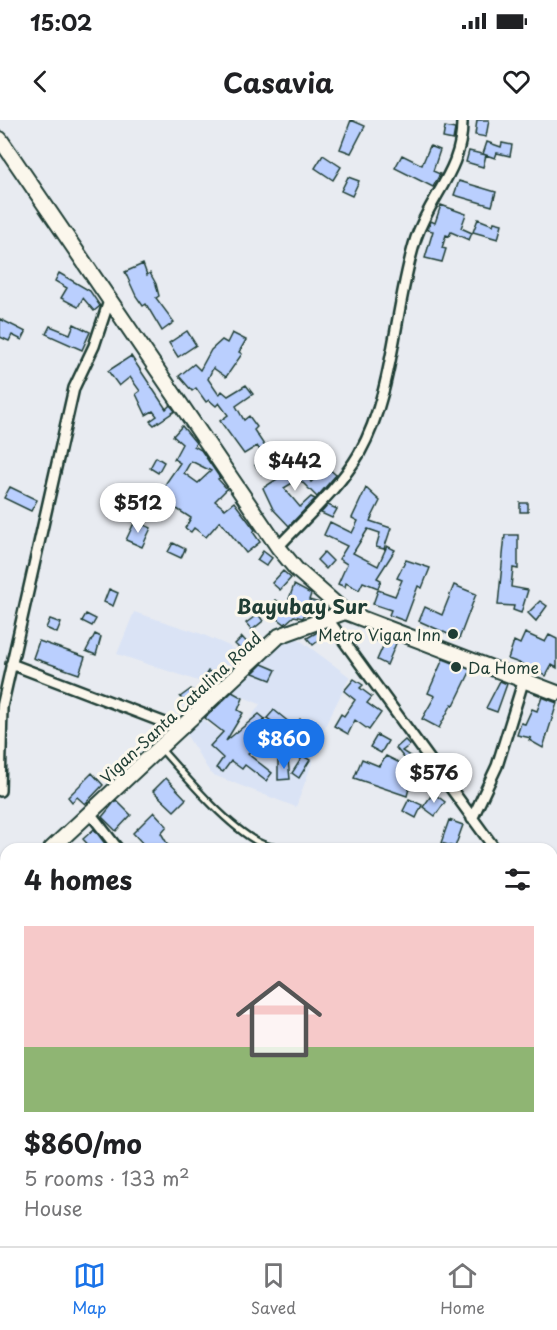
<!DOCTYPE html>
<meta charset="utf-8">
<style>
:root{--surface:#fff;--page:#f6f6f6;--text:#202124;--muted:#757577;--line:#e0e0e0;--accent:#1a73e8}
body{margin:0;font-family:"Playpen Sans",sans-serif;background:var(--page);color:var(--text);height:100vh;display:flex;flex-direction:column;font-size:22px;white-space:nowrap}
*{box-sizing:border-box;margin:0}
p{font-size:20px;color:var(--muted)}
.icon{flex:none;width:33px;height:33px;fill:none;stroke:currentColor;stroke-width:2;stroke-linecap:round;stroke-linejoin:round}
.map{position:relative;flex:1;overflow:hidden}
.drawer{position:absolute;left:0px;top:723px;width:558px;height:404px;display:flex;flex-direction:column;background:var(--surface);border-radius:18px 18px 0 0;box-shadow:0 2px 4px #0004}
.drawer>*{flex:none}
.price{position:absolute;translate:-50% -51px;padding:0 14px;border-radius:21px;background:#fff;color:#222;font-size:20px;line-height:39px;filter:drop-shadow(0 2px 3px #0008)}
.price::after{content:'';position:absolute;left:50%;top:36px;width:18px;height:14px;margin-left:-9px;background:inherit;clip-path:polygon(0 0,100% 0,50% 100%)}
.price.current{background:var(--accent);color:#fff}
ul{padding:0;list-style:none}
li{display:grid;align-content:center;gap:12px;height:318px;padding:0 24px}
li+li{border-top:2px solid var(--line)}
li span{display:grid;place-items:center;height:186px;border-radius:0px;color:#555}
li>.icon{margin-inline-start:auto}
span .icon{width:108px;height:108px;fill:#fffc;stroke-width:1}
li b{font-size:26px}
h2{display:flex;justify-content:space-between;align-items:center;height:72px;padding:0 24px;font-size:26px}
.status{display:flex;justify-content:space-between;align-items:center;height:42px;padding:0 30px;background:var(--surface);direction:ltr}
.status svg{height:16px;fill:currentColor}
header{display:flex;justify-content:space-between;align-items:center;height:78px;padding:0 24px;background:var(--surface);font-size:27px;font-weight:700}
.tabs{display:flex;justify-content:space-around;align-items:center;height:84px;border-top:2px solid var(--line);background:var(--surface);font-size:16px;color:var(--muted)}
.tabs a{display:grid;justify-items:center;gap:3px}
.tabs .current{color:var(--accent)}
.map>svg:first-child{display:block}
.built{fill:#dae3f5}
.green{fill:#c2d185;stroke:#70875c;stroke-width:1.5}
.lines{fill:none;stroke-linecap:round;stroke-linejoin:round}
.river{stroke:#87d7e2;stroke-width:15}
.building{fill:#bacffe;stroke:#1f3d34;stroke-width:1.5;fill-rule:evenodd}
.lane-casing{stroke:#1f3d34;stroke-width:9}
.street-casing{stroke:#1f3d34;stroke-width:14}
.secondary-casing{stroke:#1f3d34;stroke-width:18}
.lane{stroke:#fbf7ec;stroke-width:4.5}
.street{stroke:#fbf7ec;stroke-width:9}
.secondary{stroke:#fbf7ec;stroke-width:14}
.poi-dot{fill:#1f3d34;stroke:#fbf7ec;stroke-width:2}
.labels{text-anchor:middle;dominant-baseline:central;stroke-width:6;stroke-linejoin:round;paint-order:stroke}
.poi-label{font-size:16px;fill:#1f3d34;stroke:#fbf7ec;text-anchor:end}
.street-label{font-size:16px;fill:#1f3d34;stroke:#fbf7ec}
.quarter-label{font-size:20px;font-weight:bold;fill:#1f3d34;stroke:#fbf7ec}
</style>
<div class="status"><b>15:02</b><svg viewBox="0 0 49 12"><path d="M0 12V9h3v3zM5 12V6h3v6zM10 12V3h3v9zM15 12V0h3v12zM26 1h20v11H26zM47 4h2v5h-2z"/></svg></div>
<header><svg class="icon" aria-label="back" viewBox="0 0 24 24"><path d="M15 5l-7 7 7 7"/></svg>Casavia<svg class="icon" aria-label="heart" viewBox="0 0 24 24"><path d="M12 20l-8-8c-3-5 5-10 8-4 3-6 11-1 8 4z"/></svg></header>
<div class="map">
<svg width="557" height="1126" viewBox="0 0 557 1126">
<rect width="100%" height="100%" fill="#e8ebf1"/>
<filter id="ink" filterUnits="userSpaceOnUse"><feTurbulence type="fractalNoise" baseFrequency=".0167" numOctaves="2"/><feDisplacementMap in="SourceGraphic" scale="12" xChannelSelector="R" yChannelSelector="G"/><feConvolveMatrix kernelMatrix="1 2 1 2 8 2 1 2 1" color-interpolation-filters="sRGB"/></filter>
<g filter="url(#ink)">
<path class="built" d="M134 492 199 513 227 525 244 537 213 566 117 534Z
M293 515 350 557 327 602 296 687 211 654 184 611 198 596 234 623 260 584 226 570 267 532Z"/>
<path class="green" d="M4 918 6 1007 0 1006V919Z"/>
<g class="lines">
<path class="river" d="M0 1037 6 1039
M233 1120 249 1126"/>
</g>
<path class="building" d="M351 0 365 6 351 33 340 29Z
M477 0H489L486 17 475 15Z
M445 7 455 9 453 20 443 18Z
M487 22 501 27 502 23 512 25 510 36 497 33 495 38 483 34Z
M430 26 440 30 433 51 440 54 433 67 395 48 402 35 422 45Z
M469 31 486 35 483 47 466 42Z
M323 35 341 47 333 60 315 48Z
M348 57 359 61 352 76 341 71Z
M459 61 496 72 492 86 454 75Z
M441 85 466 94 461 108 472 113 469 120 451 112 449 116 446 115 442 128 446 129 442 142 425 138 433 111 428 110 431 101 435 103Z
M478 99 493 105 494 102 502 104 498 119 473 112Z
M143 144 147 155 150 153 156 164 159 176 156 178 174 202 162 211 146 184 143 186 136 176 125 152Z
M59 153 90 171 100 186 94 191 83 178 78 187 61 178 67 168 55 161Z
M0 199 26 212 22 220 12 215 9 221 0 217Z
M74 204 90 212 82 230 46 214 50 206 70 214Z
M187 211 196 225 178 237 169 223Z
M232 213 246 220 239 232 242 234 226 257 213 248 208 259 219 275 222 271 228 276 246 265 253 274 236 286 244 300 249 296 257 307 254 310 270 334 266 337 273 345 262 354 255 345 265 337 257 326 244 334 220 301 228 295 219 283 216 286 209 280 206 282 196 268 192 271 179 256 194 244 200 250 211 230 222 220 227 223Z
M131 236 166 289 170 285 175 291 154 305 150 301 157 296 153 291 146 295 136 274 140 271 130 257 119 266 108 251Z
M182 306 196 323 194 326 201 330 220 358 218 359 227 369 215 381 225 389 234 382 255 410 253 412 260 422 246 433 220 401 206 417 194 408 191 412 185 408 191 398 169 384 173 378 164 373 166 363 180 343 174 339 182 324 173 316ZM191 341 211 351 198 363 184 353Z
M156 337 164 342 158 353 150 348Z
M305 341 308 347 304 350 311 362 327 347 336 355 317 377 299 359 284 368 300 387 311 377 315 379 289 406 273 389 263 368Z
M10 367 37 380 31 391 4 378Z
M366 368 380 381 370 401 391 408 384 429 376 427 380 413 368 409 353 433 378 446 387 426 395 430 377 458 381 460 378 468 363 462 359 470 346 463 345 467 338 464 347 444 339 439 347 426 324 415 330 402 352 413 358 401 352 398Z
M520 383H528V392H520Z
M328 385 337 389 332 398 321 393Z
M135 401 151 408 142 427 126 420Z
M505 415H518V449L513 448 511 467 528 470 521 493 513 490 514 486 498 485Z
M173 423 185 429 181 438 168 432Z
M263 431 272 438 266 446 257 440Z
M324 432 333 441 326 449 317 440Z
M406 440 430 448 422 468 418 466 405 501 389 495 391 490 373 484 378 470 395 476 402 460 397 458Z
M283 451 291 458 280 470 272 463Z
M294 465 311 474 309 480 323 484 322 491 300 489 289 479Z
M454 465 476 474 459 519 419 501 425 487 442 495Z
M109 469 118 473 113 486 104 482Z
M275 480 305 493 303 498 294 496 285 504 269 492Z
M540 481 547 486 536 501 528 493Z
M86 494 96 499 92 506 82 501Z
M258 494 263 501 252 510 246 503Z
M50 499 61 503 57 513 46 508Z
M323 509 327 514 313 525 307 518Z
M374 513 397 521 387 545 377 540 384 524 371 518Z
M525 513 545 522 549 515 557 519V548L552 545 546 556 536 549 508 539 514 521 520 524Z
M95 514 101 517 96 535 86 531Z
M242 517 251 527 245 534 235 524Z
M39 521 85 537 79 554 33 538Z
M443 539 471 550 454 585 452 584 439 608 422 599 435 576 428 573Z
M262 544 276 550 271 560 253 553Z
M208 551 218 557 213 565 203 559Z
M354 559 363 565 360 568 372 577 367 583 381 593 369 610 355 600 348 614 334 606 341 594 344 596 355 580 344 571Z
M500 561 507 564 497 592 486 588Z
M191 569 197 577 187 585 180 577Z
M232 572 243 578 238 590 243 593 226 621 259 594 265 599 257 609 263 613 248 634 272 653 266 661 245 645 242 649 231 641 223 652 216 648 223 638 210 626 223 612 205 598Z
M542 577 557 583 543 628 529 620 531 618 517 615 521 603 525 604 532 589 537 591Z
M274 590 295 607 300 599 321 612 312 630 267 598Z
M377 615 388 621 381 633 370 627Z
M405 620 410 625 402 631 419 642 426 651 419 656 414 650 407 676 354 658 362 639 379 646 386 636 414 650 396 628Z
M303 636 310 640 299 658 292 653Z
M288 640 290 659 278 660V641Z
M92 653 103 665 85 684 77 677 72 682 68 677Z
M166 658 186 679 174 691 153 671Z
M433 673 445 682 435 696 423 687Z
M409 679 422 685 416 698 403 691Z
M116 680 131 695 116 711 102 697Z
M154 692 167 706 161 713 168 725 161 729H148L133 713Z
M449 700 463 705 455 727 441 723Z
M94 709 109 729H92L83 719Z"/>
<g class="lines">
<defs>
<path id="lane" d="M161 629C185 656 226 705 258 722 277 732 306 728 327 729"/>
<path id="street" d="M278 427C304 399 340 367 359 334 395 270 394 186 416 118 431 74 463 50 462 0
M327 498 495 729
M11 544 181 609
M0 671 2 587 74 268 94 226 110 178
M90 693 118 729
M472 699 497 646 524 559
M552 802 557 808
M552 964H557
M129 1120 143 1126"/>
<path id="secondary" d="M0 19 278 427 296 449 345 492 557 573
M51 729 279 516 345 492
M0 776 6 770"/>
</defs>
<use href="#lane" class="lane-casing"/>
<use href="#street" class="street-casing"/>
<use href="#secondary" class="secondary-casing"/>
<use href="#lane" class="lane"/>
<use href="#street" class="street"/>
<use href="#secondary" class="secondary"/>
</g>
</g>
<g class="poi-dot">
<circle cx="453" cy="514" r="6"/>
<circle cx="456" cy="547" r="6"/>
</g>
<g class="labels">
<g class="poi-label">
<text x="441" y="514">Metro Vigan Inn</text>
<text x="468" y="547" text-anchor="start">Da Home</text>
</g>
<g class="street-label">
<text transform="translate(180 587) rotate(-43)">Vigan-Santa Catalina Road</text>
</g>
<g class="quarter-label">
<text x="302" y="486">Bayubay Sur</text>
</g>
</g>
</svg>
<b class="price" style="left:295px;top:372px">$442</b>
<b class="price" style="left:138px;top:414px">$512</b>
<b class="price current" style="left:284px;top:650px">$860</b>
<b class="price" style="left:434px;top:684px">$576</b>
<section class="drawer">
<h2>4 homes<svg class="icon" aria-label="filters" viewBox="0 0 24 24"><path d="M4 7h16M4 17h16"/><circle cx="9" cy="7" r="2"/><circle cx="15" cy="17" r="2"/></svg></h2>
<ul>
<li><span style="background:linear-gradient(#f6c9c9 65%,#8fb573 0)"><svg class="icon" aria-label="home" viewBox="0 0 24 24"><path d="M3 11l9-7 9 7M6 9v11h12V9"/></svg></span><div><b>$860/mo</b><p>5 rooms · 133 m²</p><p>House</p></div></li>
</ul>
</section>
</div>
<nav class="tabs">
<a class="current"><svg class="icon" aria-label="map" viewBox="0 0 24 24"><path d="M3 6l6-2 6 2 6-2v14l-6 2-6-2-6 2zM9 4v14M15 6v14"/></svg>Map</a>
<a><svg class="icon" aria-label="saved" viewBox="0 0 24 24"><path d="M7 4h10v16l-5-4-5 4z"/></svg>Saved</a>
<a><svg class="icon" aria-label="home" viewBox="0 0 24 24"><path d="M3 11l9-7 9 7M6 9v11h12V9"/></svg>Home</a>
</nav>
